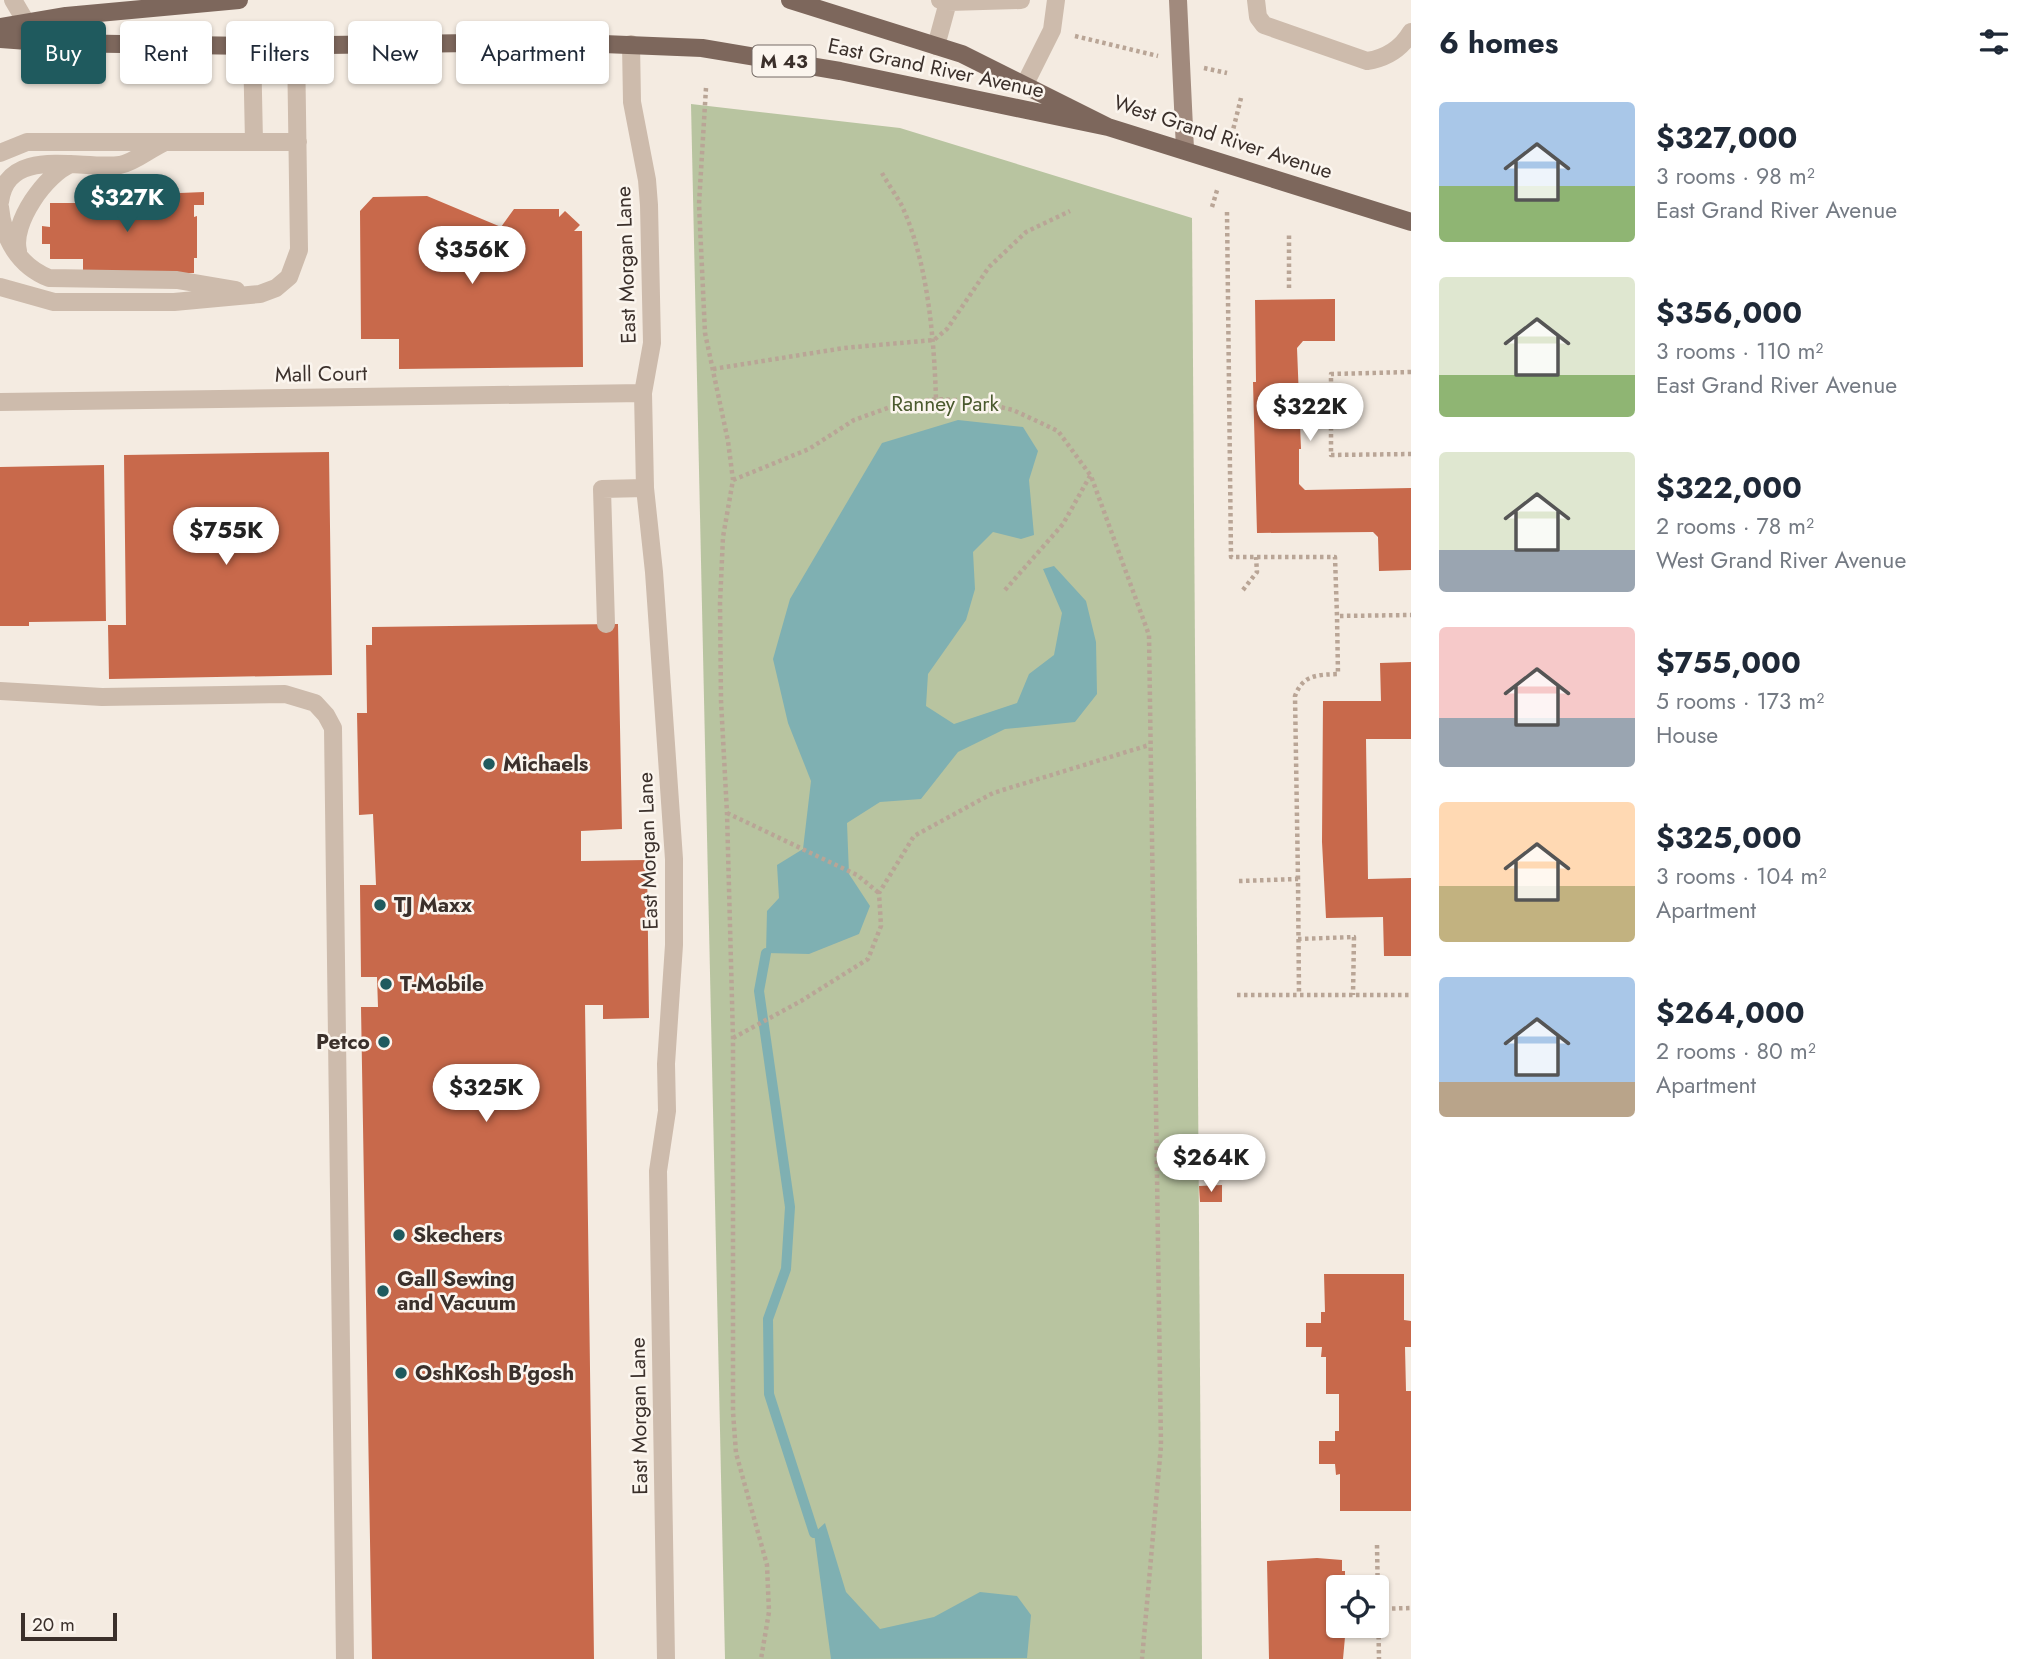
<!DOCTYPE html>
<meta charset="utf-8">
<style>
:root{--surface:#fff;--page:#f6f6f7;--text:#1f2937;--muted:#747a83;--accent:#1f5a5e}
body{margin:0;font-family:Jost,sans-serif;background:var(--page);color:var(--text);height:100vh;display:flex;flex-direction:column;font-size:26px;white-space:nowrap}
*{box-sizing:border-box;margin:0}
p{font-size:23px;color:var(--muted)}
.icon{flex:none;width:38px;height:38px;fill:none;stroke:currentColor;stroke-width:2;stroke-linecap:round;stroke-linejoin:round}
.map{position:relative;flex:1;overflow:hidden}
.sheet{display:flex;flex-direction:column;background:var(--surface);width:630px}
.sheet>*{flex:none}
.guide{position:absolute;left:21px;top:21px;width:665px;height:63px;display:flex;gap:14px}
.fabs{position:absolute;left:1326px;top:1575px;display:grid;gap:14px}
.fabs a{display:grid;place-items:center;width:63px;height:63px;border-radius:7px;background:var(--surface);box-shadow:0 2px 5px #0004;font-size:35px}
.scale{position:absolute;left:21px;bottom:18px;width:96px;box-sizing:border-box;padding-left:7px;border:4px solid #3b302b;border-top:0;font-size:19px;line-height:24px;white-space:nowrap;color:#3b302b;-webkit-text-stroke:5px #fbf5ee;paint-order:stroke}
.price{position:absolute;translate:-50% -60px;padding:0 16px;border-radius:24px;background:#fff;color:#222;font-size:23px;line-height:46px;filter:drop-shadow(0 2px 4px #0008)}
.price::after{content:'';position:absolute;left:50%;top:42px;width:21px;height:16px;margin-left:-10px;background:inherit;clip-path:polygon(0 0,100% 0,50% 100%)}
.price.current{background:var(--accent);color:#fff}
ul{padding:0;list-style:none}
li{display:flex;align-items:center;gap:21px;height:175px;padding:0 28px}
li span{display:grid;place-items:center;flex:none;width:196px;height:140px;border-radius:7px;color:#555}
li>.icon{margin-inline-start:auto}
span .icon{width:84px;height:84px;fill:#fffc;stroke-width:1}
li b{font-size:30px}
h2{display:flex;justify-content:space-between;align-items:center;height:84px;padding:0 28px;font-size:30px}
.tag{padding:0 24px;border-radius:7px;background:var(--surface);box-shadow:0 2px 5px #0004;font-size:24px;line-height:63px}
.tag.current{background:var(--accent);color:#fff}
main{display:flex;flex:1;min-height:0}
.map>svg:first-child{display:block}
.green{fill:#b8c4a0}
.water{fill:#7fb0b2}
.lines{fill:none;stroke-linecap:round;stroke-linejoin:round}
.stream{stroke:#7fb0b2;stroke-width:10}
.building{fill:#c8694b}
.path{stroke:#b9a596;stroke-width:4.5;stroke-dasharray:3.5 3.5;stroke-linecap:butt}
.lane{stroke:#cdbbac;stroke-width:18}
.secondary{stroke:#a18a7d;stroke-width:18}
.primary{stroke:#7d675c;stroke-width:18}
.poi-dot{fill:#1f5a5e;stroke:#fbf5ee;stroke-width:2.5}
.labels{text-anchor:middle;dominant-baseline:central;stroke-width:5;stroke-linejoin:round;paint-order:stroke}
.shield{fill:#fbf5ee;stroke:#756b66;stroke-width:2}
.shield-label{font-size:19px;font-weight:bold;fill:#3b302b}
.street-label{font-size:21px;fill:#3b302b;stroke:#fbf5ee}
.park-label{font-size:21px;fill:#4a5a2e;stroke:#fbf5ee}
.poi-label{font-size:21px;font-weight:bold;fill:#3b302b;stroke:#fbf5ee;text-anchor:start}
</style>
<main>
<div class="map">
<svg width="1411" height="1659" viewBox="0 0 1411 1659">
<rect width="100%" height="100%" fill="#f4ebe1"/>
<path class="green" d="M691 104 900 128 1192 218 1202 1659H725Z"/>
<path class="water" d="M958 420 1023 427 1038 451 1029 480 1034 535 1021 539 993 532 973 552 975 589 966 620 928 674 926 706 954 724 1017 703 1029 674 1054 655 1062 613 1043 569 1054 566 1086 601 1096 642 1097 694 1075 722 1005 729 958 752 921 799 880 802 847 823 849 874 870 906 859 934 809 954 766 953 767 911 779 898 777 865 803 849 811 781 788 723 773 659 790 599 882 443Z
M825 1523 846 1592 880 1629 934 1617 980 1592 1017 1596 1031 1615 1027 1658 831 1659 814 1533Z"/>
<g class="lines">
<path class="stream" d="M766 953 759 991 790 1207 786 1269 768 1319 769 1394 814 1533"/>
</g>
<path class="building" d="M204 192V205H194V217L197 216V258H194V273L83 274V259H50V244H42V226L50 227V203H108V196Z
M427 196 501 227 514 209H559V217L565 211 580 225 574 231H582L583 367 399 369V339H361L360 211 373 197Z
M1335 299V341H1303L1297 348 1301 449H1299V484L1305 490 1411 488V570L1379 571 1378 537 1373 532 1257 533 1253 382H1256L1255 300Z
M329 452 332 675 109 679 108 625H126L124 455Z
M104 465 106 621 29 622V626H0V467Z
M618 624 622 829 581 831V861L647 860 649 1018 603 1019V1005H585L594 1659H372L361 1007H378L377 977H361L360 885H376L373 814 359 815 357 713H367L366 645H372V627Z
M1411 662V739H1366L1368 879 1411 878V956H1384L1383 917 1326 918 1322 842 1323 701H1381L1380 663Z
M1222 1185V1202H1200L1199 1186Z
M1324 1274H1404V1320L1411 1321V1347H1405L1406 1391H1411V1511H1340V1474L1336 1475 1335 1464H1319V1441H1335V1431H1339V1394H1326V1357H1321L1322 1347H1306V1323H1321V1312H1325Z
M1317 1558 1342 1560V1571H1345V1587H1339V1626H1346L1343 1659H1269L1267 1561Z"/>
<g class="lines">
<path class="path" d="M1075 36 1158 56
M1204 68 1227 73
M706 88 699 204 705 333 728 441 733 480 723 537 720 603 721 701 727 813 733 1038V1412L736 1453 767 1565 769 1612 761 1659
M1230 142 1241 98
M882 173C888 184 896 195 902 206 928 263 934 338 936 399
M1212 207 1218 187
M1227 212 1231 557H1335L1337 616 1411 615
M1289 288V233
M713 369 844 348 934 340 947 329 989 267 1026 232 1070 211
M1411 372 1331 374V455L1411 454
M733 480 809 449 854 420 896 405 936 399 975 401 1013 410 1058 431 1091 476 1149 635 1161 1446 1142 1659
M1005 590 1063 524 1090 476
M1243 590 1257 572 1256 557
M727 813 857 875 879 893
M1298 879 1295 696C1303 674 1318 675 1338 674L1337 616
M1239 881 1298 879 1299 995
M1298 939 1354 937 1353 995
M1237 995H1411
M733 1038 801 1001 868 959 881 926 879 893 914 836 993 793 1149 745
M1377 1545 1379 1659
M1378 1609 1411 1608"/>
<path class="lane" d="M13 0 26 22
M1256 0 1258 17 1264 25 1367 61C1386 58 1401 49 1411 32
M948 2 1021 0
M631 44 632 102 647 180 649 205 652 343 643 393 645 488 654 572 674 859V945L666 1064 667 1111 658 1171 666 1659
M252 46 254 142
M936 46 948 2 940 0
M1025 84 1052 30 1056 0
M0 153 27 142H298
M0 202C7 145 80 170 120 165 135 162 148 150 163 143
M0 207C3 239 19 266 49 278L177 280 236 290
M18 251C11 223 46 174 71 164
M0 287 54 302H174L260 294 276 288 289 277 299 250 296 45
M0 402 643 393
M606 624 602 489 645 488
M0 691 102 697 285 694 315 703 326 715 333 728 345 1659"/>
<path class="secondary" d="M1178 0 1185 149"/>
<path class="primary" d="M790 0 962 54 1108 127 1411 222
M0 27 66 16 239 0
M0 39 55 43 252 46 554 42 702 48 840 71 1108 127"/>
</g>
<g class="poi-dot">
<circle cx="489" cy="764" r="7"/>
<circle cx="380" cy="905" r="7"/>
<circle cx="386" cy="984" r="7"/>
<circle cx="384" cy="1042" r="7"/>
<circle cx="399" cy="1235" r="7"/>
<circle cx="383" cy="1291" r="7"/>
<circle cx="401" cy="1373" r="7"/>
</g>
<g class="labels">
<rect class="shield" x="752.5" y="45.5" width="63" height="31" rx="5"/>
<g class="shield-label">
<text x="784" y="61">M 43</text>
</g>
<g class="street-label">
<text transform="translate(936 68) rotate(12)">East Grand River Avenue</text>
<text transform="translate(1223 137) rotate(18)">West Grand River Avenue</text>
<text transform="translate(626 265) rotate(-92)">East Morgan Lane</text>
<text transform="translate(321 374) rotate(-1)">Mall Court</text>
<text transform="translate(648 851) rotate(-92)">East Morgan Lane</text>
<text transform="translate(639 1416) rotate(-91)">East Morgan Lane</text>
</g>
<g class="park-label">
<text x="945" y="404">Ranney Park</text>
</g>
<g class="poi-label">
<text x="503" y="764">Michaels</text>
<text x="394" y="905">TJ Maxx</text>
<text x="400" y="984">T-Mobile</text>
<text x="370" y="1042" text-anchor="end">Petco</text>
<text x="413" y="1235">Skechers</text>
<text x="397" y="1279">Gall Sewing<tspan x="397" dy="24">and Vacuum</tspan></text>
<text x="415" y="1373">OshKosh B'gosh</text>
</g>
</g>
</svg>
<div class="fabs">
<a><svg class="icon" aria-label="locate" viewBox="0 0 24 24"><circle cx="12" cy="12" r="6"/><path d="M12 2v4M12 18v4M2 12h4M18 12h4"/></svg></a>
</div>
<div class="scale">20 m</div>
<b class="price current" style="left:127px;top:234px">$327K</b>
<b class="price" style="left:472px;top:286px">$356K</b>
<b class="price" style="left:1310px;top:443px">$322K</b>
<b class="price" style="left:226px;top:567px">$755K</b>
<b class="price" style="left:486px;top:1124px">$325K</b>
<b class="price" style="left:1211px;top:1194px">$264K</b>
<div class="guide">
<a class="tag current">Buy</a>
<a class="tag">Rent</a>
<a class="tag">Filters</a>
<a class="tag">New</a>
<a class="tag">Apartment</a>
</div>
</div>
<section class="sheet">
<h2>6 homes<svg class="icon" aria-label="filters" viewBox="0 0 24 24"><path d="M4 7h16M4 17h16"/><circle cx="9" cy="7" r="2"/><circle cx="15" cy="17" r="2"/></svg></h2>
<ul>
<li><span style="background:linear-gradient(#a9c7e8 60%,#8fb573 0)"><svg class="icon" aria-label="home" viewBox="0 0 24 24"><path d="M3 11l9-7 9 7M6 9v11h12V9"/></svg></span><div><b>$327,000</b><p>3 rooms · 98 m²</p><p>East Grand River Avenue</p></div></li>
<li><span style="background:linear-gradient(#dfe7d0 70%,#8fb573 0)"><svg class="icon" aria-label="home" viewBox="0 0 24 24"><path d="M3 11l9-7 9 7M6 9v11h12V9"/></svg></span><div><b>$356,000</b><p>3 rooms · 110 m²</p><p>East Grand River Avenue</p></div></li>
<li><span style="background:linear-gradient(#dfe7d0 70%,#9aa5b1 0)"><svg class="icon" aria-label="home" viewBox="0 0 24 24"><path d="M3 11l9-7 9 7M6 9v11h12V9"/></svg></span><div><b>$322,000</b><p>2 rooms · 78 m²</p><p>West Grand River Avenue</p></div></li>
<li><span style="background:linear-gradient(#f6c9c9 65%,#9aa5b1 0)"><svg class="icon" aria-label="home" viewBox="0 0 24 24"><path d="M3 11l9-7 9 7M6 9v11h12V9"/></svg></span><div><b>$755,000</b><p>5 rooms · 173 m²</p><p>House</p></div></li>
<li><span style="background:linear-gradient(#ffd9b3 60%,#c2b280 0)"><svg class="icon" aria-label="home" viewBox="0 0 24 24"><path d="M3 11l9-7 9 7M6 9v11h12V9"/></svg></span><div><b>$325,000</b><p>3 rooms · 104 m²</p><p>Apartment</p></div></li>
<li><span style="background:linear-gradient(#a9c7e8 75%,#b9a48a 0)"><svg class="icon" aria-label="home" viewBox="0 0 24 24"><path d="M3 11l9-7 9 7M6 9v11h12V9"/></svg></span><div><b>$264,000</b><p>2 rooms · 80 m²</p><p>Apartment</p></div></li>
</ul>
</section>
</main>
